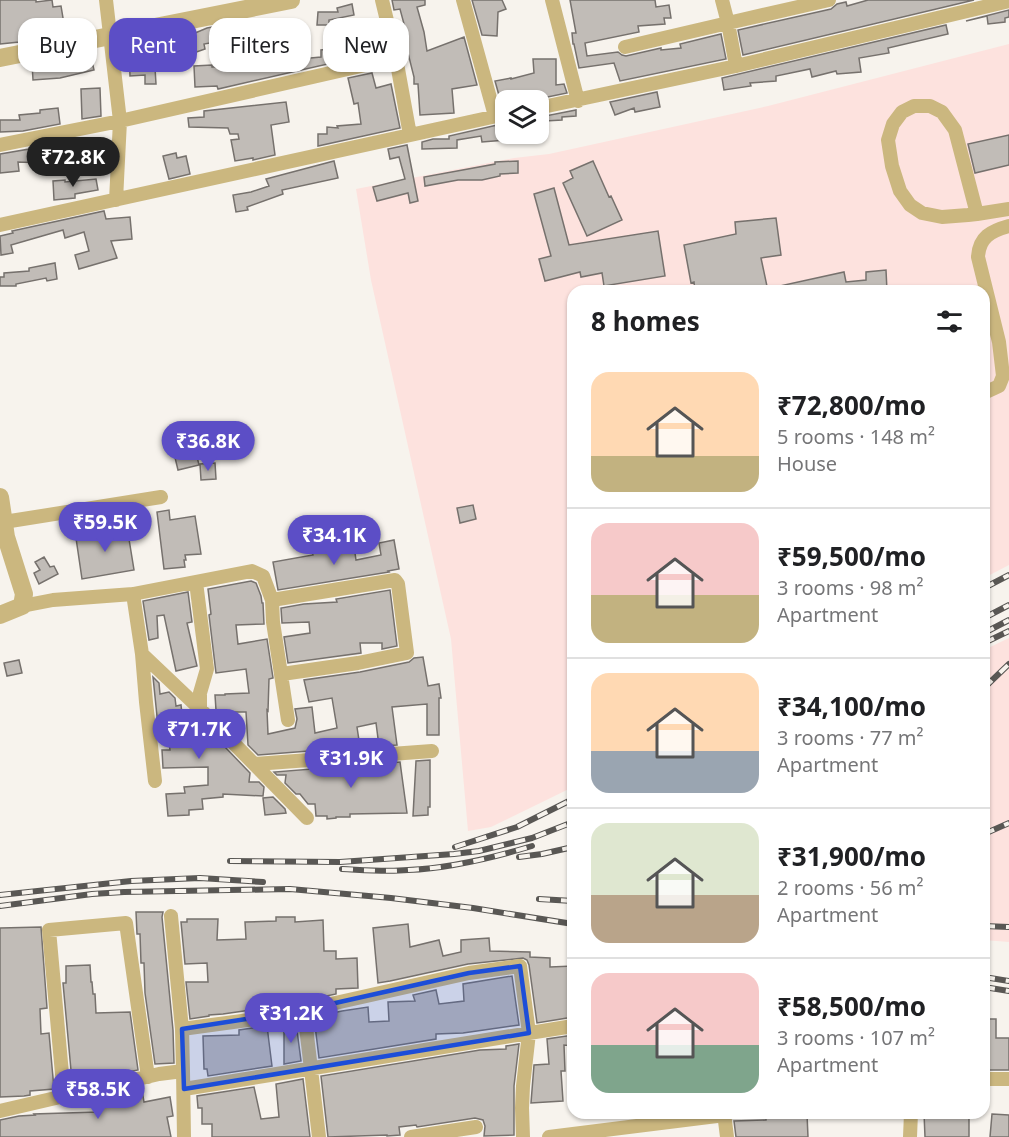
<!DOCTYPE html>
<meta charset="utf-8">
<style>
:root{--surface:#fff;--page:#f6f6f6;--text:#202124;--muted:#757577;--line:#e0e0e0;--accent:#5c4ec6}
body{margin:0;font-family:"Noto Sans",sans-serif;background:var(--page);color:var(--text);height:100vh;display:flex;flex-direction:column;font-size:22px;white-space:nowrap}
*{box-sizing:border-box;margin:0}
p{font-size:20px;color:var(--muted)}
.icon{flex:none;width:33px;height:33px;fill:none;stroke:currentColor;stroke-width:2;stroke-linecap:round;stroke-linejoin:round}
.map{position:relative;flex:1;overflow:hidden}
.details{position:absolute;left:567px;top:285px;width:423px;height:834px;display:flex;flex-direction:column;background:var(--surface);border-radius:18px;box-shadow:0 2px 4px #0004}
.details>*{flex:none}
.top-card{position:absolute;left:18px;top:18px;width:459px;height:54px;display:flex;gap:12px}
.fabs{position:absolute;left:495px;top:90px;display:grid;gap:12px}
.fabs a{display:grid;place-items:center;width:54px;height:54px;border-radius:12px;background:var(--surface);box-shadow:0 2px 4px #0004;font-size:30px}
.price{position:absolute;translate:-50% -51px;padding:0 14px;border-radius:21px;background:var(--accent);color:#fff;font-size:20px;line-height:39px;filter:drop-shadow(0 2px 3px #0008)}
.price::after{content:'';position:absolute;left:50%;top:36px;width:18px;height:14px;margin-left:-9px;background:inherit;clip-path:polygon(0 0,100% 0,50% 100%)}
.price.active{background:#222;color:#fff}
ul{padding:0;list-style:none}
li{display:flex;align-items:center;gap:18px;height:150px;padding:0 24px}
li+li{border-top:2px solid var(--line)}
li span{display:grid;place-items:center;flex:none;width:168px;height:120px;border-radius:18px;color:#555}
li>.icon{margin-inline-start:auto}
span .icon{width:72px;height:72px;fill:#fffc;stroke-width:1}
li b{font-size:26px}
h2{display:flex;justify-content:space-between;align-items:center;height:72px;padding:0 24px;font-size:26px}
.chip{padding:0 21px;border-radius:18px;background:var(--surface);box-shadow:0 2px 4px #0004;font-size:21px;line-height:54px}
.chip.active{background:var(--accent);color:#fff}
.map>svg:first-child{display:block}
.industrial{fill:#fde2de}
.building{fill:#c1bcb7;stroke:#76716d;stroke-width:1.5}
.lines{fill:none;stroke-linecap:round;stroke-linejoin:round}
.minor{stroke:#cbb77f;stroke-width:14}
.tertiary{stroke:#cbb77f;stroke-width:18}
.rail-casing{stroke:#595754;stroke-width:6}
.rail{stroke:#f7f3ed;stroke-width:4;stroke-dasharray:11;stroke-linecap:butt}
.marked{fill:#1d4ed8;fill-opacity:0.2;stroke:#1d4ed8;stroke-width:4.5;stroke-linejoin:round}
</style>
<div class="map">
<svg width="1009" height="1137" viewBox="0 0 1009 1137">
<rect width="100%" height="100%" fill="#f7f3ed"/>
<path class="industrial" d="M1009 44V565L984 578V291H573V787L491 827 468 831 451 639 371 280 356 189 514 158 549 154 768 106Z
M1009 638V942L984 940V650Z"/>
<path class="building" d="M0 0H36V2L52 0 53 7 61 6 65 30 36 35 37 38 19 40V42L0 44Z
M392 0H425V5L417 7 424 32 427 51 464 37 477 85 452 89 454 113 420 115 418 84H414V77L408 53 404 52 400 37H404V35H407L400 9 394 10Z
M472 0H502L506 9 498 12 497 36 482 35Z
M570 0H655L656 7 669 5 671 18H664L665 24 638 26 639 32 585 43 587 56 618 52 622 55 626 56 661 48V50L681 48 680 44 721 34 726 59 620 81 614 63 579 68 574 44H573L572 33H576Z
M868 0H974L743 55 738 30 831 9 837 4 846 2 847 6Z
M352 4 354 15 329 20V25H317L318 12H338L337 8Z
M1009 10V17L1005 18V22L988 24 987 16 966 21Z
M223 25 224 29 248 25 250 39 232 41 231 39 204 44 205 49 185 56 155 59V67L154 68H155L156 84H145V75L130 76 129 44 138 42 154 41V43L176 41 207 28Z
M946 25 948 34 888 48 889 53 859 58 861 72 837 74 836 71 812 77 810 69 776 76V81L750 83 751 86 724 90 722 78Z
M382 40 385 51 218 89 217 86 195 87 194 66 212 65V67L265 65 279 61V58L299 55 300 59 321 57V50L336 48V53L363 46V43Z
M90 53 94 70 60 78 33 80 32 63 73 60 72 57Z
M533 59H556V85L564 84 567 93 533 100H506V105L502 106 495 81 511 78V79L534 73Z
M372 73 376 88 391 84 400 128 318 146V134H327V127L338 128 337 126 361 124 358 103 354 104 348 78Z
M100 88 101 116 82 119 81 89Z
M657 92 660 107 635 112 634 108 615 115 610 102Z
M286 102 289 122 271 125 275 155 253 160V158L235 161 231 140 239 139 238 134H230L228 128 189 127 188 118 204 117V111Z
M58 108 60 124 23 131 0 132V120H20L19 115 40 113V110Z
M576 110V116L562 117V120L545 121V116Z
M506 123V140L482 142 481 136 457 140V148L422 149V142L433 139H449V136Z
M1009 135V165L975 173 968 144Z
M62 142 64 154 45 153 44 163 18 162 19 171 0 173V154L29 149V148Z
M407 145 418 201 410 203 408 193 377 201 373 187 405 179 399 157 390 159 388 149Z
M176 153 177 158 186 156 190 174 169 179 163 156Z
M334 161 338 178 282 190 283 194 247 207 248 210 236 212 233 195 251 192 269 186 266 179Z
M518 161V173L500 174V176L482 180H458L425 186 424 177 495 164V162Z
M593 161 609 197 611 196 622 220 587 236 563 183 573 178 570 171Z
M96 179 98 190 75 194V198L54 200 53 181 65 180V182Z
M554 188 569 245 658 231 665 276 604 286 602 273 581 277 580 272 545 281 539 259 551 256 534 194Z
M104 211 106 219 130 217 132 239 111 241 117 258 79 269 75 255 89 251 84 232 65 238 63 230 11 245 13 253 1 255 0 236 13 233 12 231Z
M776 218 781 255 761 258 768 291H695L694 282 691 283 684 245 736 234 735 222Z
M55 263 57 279 47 281 46 278 16 284V286H0V277H4V273L29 271V268Z
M886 270 887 291H775V287L844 272 846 282 866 280V272Z
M193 440 199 465 178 470 172 445Z
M215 463 216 479 201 480 200 464Z
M473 505 476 519 460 523 457 508Z
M169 510 170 520 195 516 201 554 185 555 186 560H184L185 567 164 569 157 512Z
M120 524 121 534 128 533 134 570 82 579 76 538 103 533 102 527Z
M394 540 399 569 388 571 389 572 278 590 273 562 313 555 312 552 354 546 356 560 381 555 379 543Z
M44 557 50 567 54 566 58 574 39 584 34 573 40 570 35 562Z
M251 581 256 583 261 596 262 603H263L264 624 236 625 238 644 267 639 273 678 269 679 268 711 267 710 268 734 295 728 297 719 295 709 312 707 315 733 337 728 332 698 309 702 304 680 360 672 409 662 414 658 423 657 428 686 439 684 441 698H439V735H427V704L392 707 397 745 379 746 376 723 357 727 360 747 258 755 248 745 246 712H226V710H216L215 695H225V694L249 693 246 669 216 673 209 615 211 614 208 589Z
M390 590 397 646 382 649V643H360L361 653 288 663 284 637 310 633 309 622 282 623 281 608 304 604 337 602 336 599Z
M188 592 192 622 187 623 197 666 176 671 164 615 157 616 158 638 149 640 143 601Z
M19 660 22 673 7 676 4 663Z
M153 677 159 683 160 694 169 692 175 698 176 706 181 705 183 723 197 722 198 729 205 728 206 734H212L213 747 224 746 250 773 249 782H259L264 787 263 796 223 794V797L202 799 203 809 189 810V815L168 816 166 794 185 793 184 787 208 785V767L163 768 162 750H170L167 725 158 726Z
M430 760V807H428V815L413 816 416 761Z
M400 762 407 813 350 814V817H336V818L327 819V816H316L315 804H308L300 794H296L285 783 286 775H277L274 772Z
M273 797 285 809 286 813 265 815 263 798Z
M136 912H163L162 917 173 1030 174 1063 155 1064 145 993 144 963H141L140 934H137Z
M276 917H295V922L323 920 324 951H336V959L357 958 358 988 336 989V994L294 1003H283V999L264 1001 265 1008 223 1014 209 1015V1016L190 1019 186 982H208L207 963 185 964 181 922H187V919H218L217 940 246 939 245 922 276 921Z
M408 924 410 947 439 940 443 956 461 952V940L489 938 490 951 530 952V957L550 958V967L573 966V1017L537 1023 529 965 527 960 523 958 468 964 390 981 378 983 373 928Z
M41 927 47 1008 40 1009 41 1034 49 1033 54 1089 30 1091V1095L24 1096 0 1097V928Z
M90 965 91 982H92L93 994H95L96 1013 130 1012 138 1070 128 1072 111 1073V1076L92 1077V1080L72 1081 63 983H66V966Z
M512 976 519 1025 463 1033 436 1034V1039L319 1058 314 1017 342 1011 368 1007 369 1022 389 1021 388 1002 415 1001 413 995 436 990 439 1004 464 1001 463 984Z
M984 1019H996V1038H1009V1070H984Z
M296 1023 301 1061 284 1064V1025Z
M267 1026 272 1066 208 1076 207 1069H204L203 1036 239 1035V1030Z
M573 1035V1046L564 1045 565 1071H561L563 1101 531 1103 534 1065 549 1064 547 1039Z
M519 1044 514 1086V1135L484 1136 485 1126 483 1120 475 1118 417 1127 416 1125 399 1127 400 1135 387 1136V1135L328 1137 321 1076 480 1050 506 1049V1046Z
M303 1079 310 1137H212V1124H202V1108H198L197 1096 254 1087 261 1119 279 1117 276 1084Z
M142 1090 144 1102 170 1097 173 1116 167 1117 171 1137H0V1120L19 1116 35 1115 34 1114 98 1112V1103L109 1100 108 1096Z
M924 1113H969V1137H925Z
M807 1114 808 1137H736L734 1121 766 1120V1118L786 1117V1115Z
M992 1114 1009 1115V1137H990Z"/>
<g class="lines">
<path class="minor" d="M106 0 120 121 116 200
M463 0 495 116
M552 0 578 101
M722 0 728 23 829 0
M625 47 728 23 736 66
M396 58 410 135
M538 108 736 66 1009 1
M0 145 120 121 396 58 382 0
M977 214 955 130 942 112 930 106H914L902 112 893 124 888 140 892 166 900 191 910 205 922 213 942 217 968 215 977 214 1009 209
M0 225 506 114
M984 393 999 386 1003 376 999 342 978 257C979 237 991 231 1009 226
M4 522 161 497
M196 582 207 669 200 693V709
M133 594 142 654 146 702 155 781
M272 600 395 580 398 584 407 653 358 663 282 674
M22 606 53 600 133 594 252 571 263 576 272 600 273 622 288 720
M142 654 200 709 307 818
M255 764 432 751
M171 916 182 1029
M304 1010 469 973 520 966 529 1033 523 1086 522 1108 523 1137
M183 1071 182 1029 263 1018 304 1010 319 1137
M984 1079H1009
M184 1089C314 1069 443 1046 573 1026
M64 1096 49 930 126 923 148 1077
M0 1111 159 1074 183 1071 184 1137
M724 1113 727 1137
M411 1137 476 1127
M549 1137 725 1115
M910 1137 911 1113"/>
<path class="tertiary" d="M0 58 291 0
M0 497 6 537 24 594 22 606 0 615"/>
<defs>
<path id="rail" d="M984 588 1009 575
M984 618 1009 605
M984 633 1009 620
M984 643 1009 631
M984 688 1009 664
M984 834 1009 823
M455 847 517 827 573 799
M519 857 542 854 573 847
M230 861 340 862 454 854 479 851 532 838 573 822
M342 869C364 870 386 872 408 870 450 868 492 858 532 846
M0 895 131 881 200 878 263 882
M539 899 573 901
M0 906 92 894 124 892 290 889 391 898 473 908 573 924
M984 926 1009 927
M984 977 1009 981
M984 987 1009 991"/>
</defs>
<use href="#rail" class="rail-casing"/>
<use href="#rail" class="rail"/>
</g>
<path class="marked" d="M520 966 529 1033 184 1089 182 1029 304 1010 469 973Z"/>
</svg>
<div class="fabs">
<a><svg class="icon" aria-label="layers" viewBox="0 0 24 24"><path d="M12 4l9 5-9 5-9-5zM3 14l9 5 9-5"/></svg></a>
</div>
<b class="price active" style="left:73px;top:188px">₹72.8K</b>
<b class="price" style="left:208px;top:472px">₹36.8K</b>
<b class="price" style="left:105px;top:553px">₹59.5K</b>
<b class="price" style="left:334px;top:566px">₹34.1K</b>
<b class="price" style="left:199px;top:760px">₹71.7K</b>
<b class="price" style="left:351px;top:789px">₹31.9K</b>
<b class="price" style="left:291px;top:1044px">₹31.2K</b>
<b class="price" style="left:98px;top:1120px">₹58.5K</b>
<div class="top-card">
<a class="chip">Buy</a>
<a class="chip active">Rent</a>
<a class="chip">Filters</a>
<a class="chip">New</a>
</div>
<section class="details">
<h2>8 homes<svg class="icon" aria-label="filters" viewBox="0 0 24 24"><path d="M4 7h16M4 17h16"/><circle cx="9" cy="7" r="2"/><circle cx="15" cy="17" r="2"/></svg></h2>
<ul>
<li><span style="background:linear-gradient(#ffd9b3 70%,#c2b280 0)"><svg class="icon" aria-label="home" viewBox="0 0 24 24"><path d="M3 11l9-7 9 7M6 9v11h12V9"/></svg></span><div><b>₹72,800/mo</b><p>5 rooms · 148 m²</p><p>House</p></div></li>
<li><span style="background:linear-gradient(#f6c9c9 60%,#c2b280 0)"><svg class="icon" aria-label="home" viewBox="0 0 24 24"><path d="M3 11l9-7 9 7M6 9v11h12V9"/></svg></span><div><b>₹59,500/mo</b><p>3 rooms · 98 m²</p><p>Apartment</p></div></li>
<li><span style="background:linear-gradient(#ffd9b3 65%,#9aa5b1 0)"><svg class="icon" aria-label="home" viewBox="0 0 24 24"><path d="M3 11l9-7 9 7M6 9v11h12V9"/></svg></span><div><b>₹34,100/mo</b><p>3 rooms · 77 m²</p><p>Apartment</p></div></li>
<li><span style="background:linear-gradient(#dfe7d0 60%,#b9a48a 0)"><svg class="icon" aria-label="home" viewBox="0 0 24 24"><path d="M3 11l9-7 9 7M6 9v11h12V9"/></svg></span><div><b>₹31,900/mo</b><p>2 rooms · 56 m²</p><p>Apartment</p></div></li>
<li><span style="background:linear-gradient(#f6c9c9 60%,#7fa58c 0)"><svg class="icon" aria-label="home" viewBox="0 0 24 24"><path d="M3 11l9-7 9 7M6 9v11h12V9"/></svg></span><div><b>₹58,500/mo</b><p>3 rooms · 107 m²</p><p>Apartment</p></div></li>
</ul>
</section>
</div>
